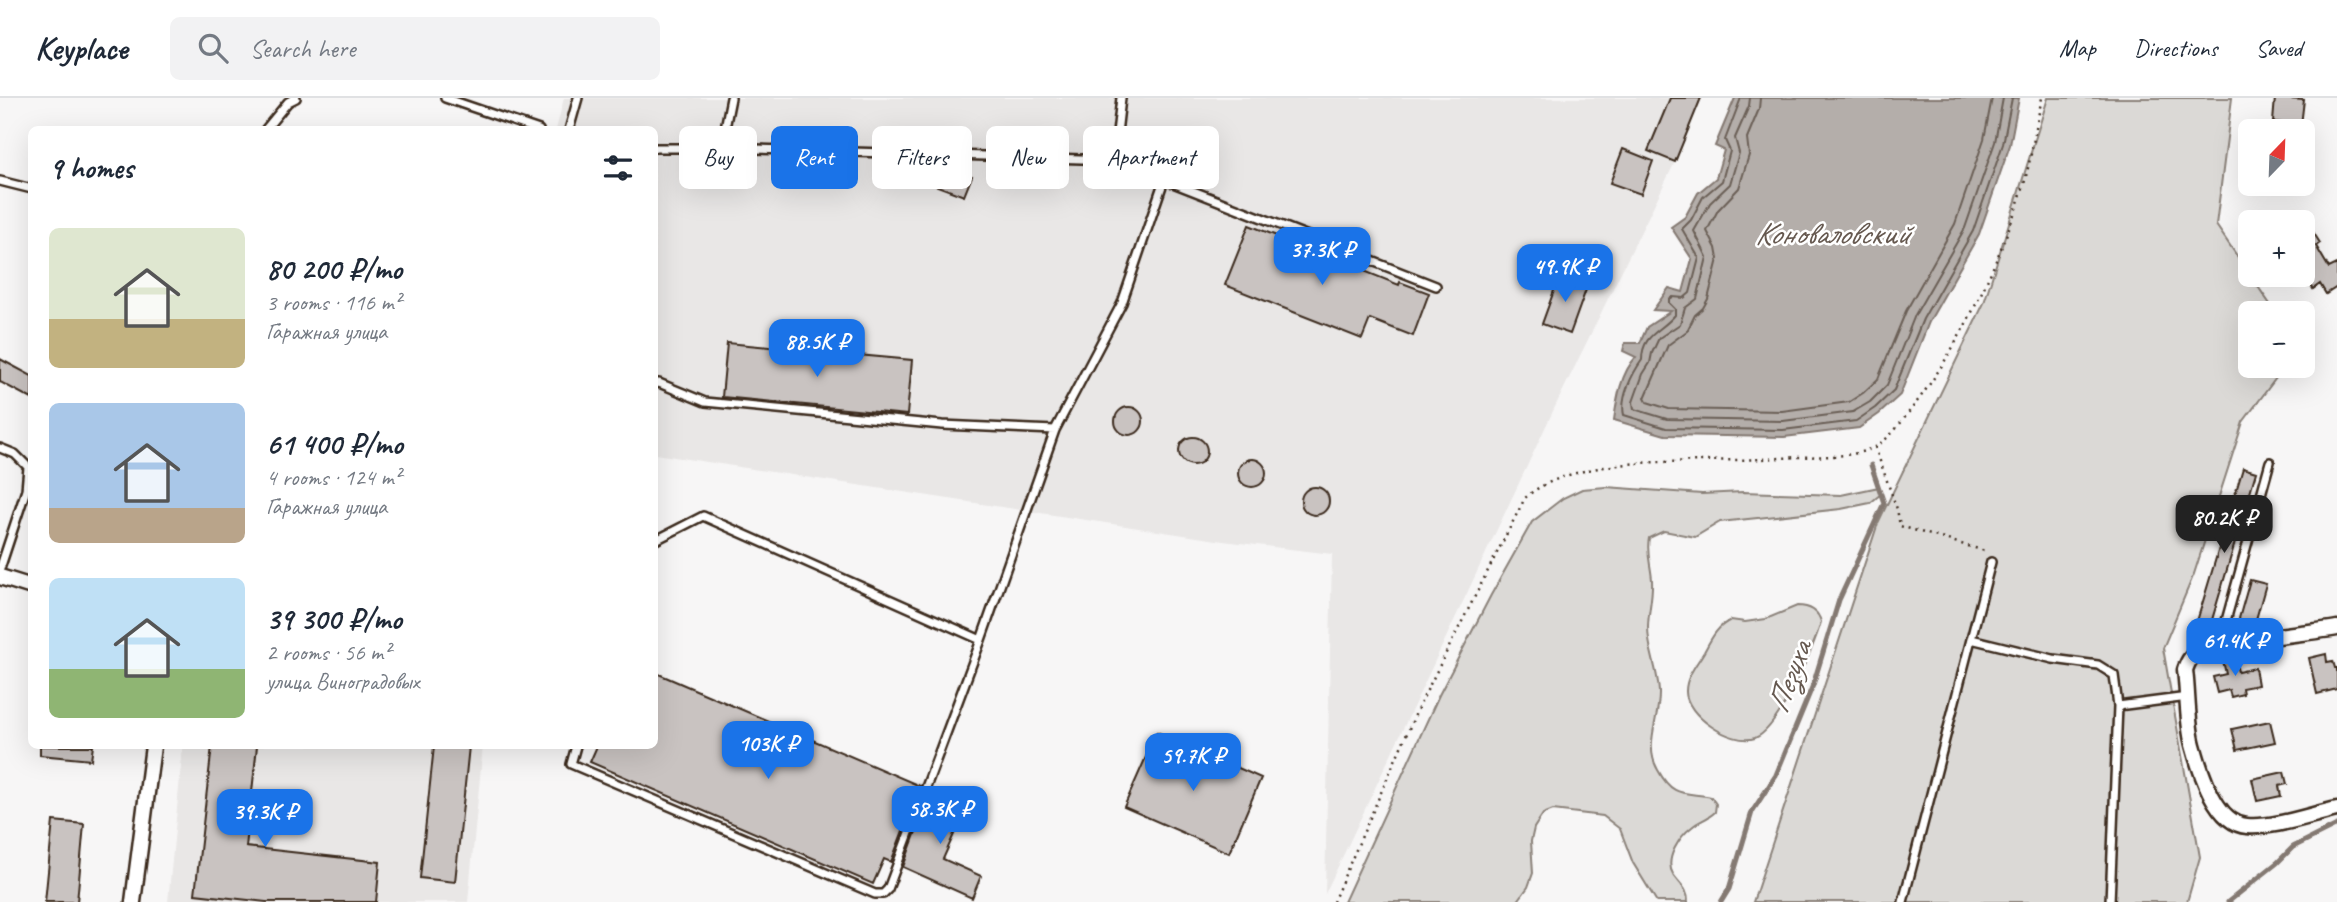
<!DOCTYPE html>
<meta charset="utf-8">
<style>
:root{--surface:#fff;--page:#f2f2f3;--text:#1f2937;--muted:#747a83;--line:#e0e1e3;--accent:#1a73e8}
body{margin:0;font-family:Caveat,sans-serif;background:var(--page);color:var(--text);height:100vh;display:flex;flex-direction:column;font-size:26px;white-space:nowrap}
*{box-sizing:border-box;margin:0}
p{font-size:23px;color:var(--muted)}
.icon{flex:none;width:38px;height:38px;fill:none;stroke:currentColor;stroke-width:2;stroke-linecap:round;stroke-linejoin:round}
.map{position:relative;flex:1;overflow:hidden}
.sheet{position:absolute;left:28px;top:28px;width:630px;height:623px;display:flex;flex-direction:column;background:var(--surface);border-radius:10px;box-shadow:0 7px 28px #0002}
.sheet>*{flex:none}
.top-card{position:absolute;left:679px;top:28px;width:665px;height:63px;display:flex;gap:14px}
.needle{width:46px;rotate:23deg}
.fabs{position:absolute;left:2238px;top:21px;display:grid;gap:14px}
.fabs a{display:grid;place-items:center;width:77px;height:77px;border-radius:10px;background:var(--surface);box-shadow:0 7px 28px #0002;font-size:35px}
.price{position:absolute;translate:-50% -60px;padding:0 16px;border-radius:14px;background:var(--accent);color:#fff;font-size:23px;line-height:46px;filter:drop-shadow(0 2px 4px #0008)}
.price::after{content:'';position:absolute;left:50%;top:42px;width:21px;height:16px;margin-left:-10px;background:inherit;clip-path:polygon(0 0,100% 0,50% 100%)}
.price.current{background:#222;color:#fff}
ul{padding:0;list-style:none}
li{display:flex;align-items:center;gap:21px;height:175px;padding:0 21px}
li span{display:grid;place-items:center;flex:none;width:196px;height:140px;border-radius:10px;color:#555}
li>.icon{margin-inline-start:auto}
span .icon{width:84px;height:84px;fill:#fffc;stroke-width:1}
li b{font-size:30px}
h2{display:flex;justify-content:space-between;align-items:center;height:84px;padding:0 21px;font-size:30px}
.chip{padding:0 24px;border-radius:10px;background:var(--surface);box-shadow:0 7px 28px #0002;font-size:24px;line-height:63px}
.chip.current{background:var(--accent);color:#fff}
header{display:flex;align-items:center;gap:42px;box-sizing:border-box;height:98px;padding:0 35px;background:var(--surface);border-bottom:2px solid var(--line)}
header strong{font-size:33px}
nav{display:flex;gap:38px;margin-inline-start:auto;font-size:24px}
.search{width:490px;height:63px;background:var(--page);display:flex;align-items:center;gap:18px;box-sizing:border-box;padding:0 24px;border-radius:10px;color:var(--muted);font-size:26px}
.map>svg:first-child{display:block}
.built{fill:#e9e7e6}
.green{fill:#dbd9d6;stroke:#8b827a;stroke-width:2}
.water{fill:#b4aeaa;stroke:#847972;stroke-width:2}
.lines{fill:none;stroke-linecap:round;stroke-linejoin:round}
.shore{stroke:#6b5f56;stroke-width:2}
.stream{stroke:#847972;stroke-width:5}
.building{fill:#c9c3c1;stroke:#3b2a1e;stroke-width:2}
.service-casing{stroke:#3b2a1e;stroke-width:12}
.minor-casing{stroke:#3b2a1e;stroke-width:19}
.path{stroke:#3b2a1e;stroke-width:2.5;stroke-dasharray:2 5;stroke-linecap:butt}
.service{stroke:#fff;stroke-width:7}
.minor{stroke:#fff;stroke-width:14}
.labels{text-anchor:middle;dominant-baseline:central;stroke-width:5;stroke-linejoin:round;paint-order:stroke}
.water-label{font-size:32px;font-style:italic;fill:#65584f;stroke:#fff}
</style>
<header>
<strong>Keyplace</strong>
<div class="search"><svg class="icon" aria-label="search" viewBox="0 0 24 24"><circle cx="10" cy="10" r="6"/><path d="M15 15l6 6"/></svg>Search here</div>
<nav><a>Map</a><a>Directions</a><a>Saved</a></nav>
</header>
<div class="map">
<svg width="2337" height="804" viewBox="0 0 2337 804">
<rect width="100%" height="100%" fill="#f7f6f6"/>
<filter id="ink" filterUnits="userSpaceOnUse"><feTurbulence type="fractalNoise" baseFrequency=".0143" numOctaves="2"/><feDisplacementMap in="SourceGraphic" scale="14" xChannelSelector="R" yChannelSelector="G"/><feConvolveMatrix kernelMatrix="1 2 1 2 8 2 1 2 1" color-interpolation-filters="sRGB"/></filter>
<g filter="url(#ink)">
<path class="built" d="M564 0H1700L1675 64 1553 313 1325 796 1332 456 1223 443 655 356 654 32H556Z
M183 648H483L468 804H168Z"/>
<path class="green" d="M2048 0H2232L2216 127 2276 215H2250V268H2285L2243 324 2194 476 2163 550 2200 759 2187 804H1753L1878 425 1984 205Z
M1606 389 1702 396 1743 394 1841 397 1879 389 1881 396 1870 405 1841 411 1720 424 1695 439 1664 433 1649 440C1646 455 1651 467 1652 482 1653 499 1648 514 1648 530 1648 552 1658 572 1659 594 1660 620 1643 647 1658 672 1673 700 1684 694 1711 699L1716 706 1715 714C1708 721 1699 723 1692 729 1680 738 1664 761 1673 776 1680 787 1688 790 1688 804H1657L1633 765 1620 731 1603 718 1553 712 1543 716 1534 730 1531 743 1533 775 1528 789 1517 804H1344L1439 597 1491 497 1532 424 1563 400 1582 391Z
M1797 508C1809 508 1818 512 1821 524 1814 549 1779 631 1755 640 1732 648 1685 617 1686 593 1686 578 1697 566 1704 554 1711 541 1717 528 1731 522L1745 524 1766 521Z"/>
<path class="water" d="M1735 0H2019L2010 47 1979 136 1929 224 1900 297 1879 316 1859 330 1784 339 1665 337 1614 322C1617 300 1621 275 1636 259L1623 253 1625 245H1640L1647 229 1671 213 1653 212 1669 190 1683 194 1692 161 1671 129 1685 119 1698 95 1716 80 1724 52 1715 48Z"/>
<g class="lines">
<path class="shore" d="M1741 0 1725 42 1730 53 1722 83 1703 99 1691 122 1682 131 1699 160 1690 195 1684 200 1673 199 1669 201V205L1675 211V217C1661 234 1642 236 1642 262 1632 276 1620 300 1624 317L1666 330 1783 332 1856 323 1875 310 1894 292 1923 221 1973 133 2003 46 2012 0
M1750 0 1749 8 1735 40 1739 55 1730 86 1710 105 1694 133 1707 159 1697 201 1685 210 1680 226 1659 240 1652 255 1650 265 1643 276 1633 304 1634 311 1667 321 1783 323 1853 314 1870 304 1887 287 1915 217 1965 130 1995 44 2003 0
M1760 0 1759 11 1747 40 1749 57 1739 90 1718 112 1707 133 1716 150 1718 161 1708 201 1703 210 1695 217 1687 233 1668 247 1645 300 1647 304 1669 311 1782 313 1849 304 1863 295 1878 281 1906 213 1955 126 1984 41 1992 0"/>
<path class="stream" d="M1721 804 1729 791 1752 714 1776 677 1813 587 1839 502 1884 405 1871 367
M2228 804 2277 765 2293 749 2337 727"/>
</g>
<path class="building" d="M1670 0H1701L1675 64 1648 53Z
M2275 0 2304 2 2301 27 2273 24Z
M1623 51 1653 63 1641 96 1610 85Z
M940 66 972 78 964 98 932 86Z
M2303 118 2320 145 2316 148 2329 170 2337 166V189L2326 196 2320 186 2313 191 2303 174Z
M1249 127 1399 187 1400 184 1429 195 1413 238 1370 221 1362 241 1225 187Z
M1560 176 1588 186 1570 236 1542 226Z
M727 245 912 262 907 317 722 299Z
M0 261 32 278V301L0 284Z
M1115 323a14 14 0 1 1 28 0a14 14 0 1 1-28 0Z
M1179 353a14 14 0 1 1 28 0a14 14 0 1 1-28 0Z
M1238 375a14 14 0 1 1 28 0a14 14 0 1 1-28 0Z
M2243 370 2256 374 2206 542 2204 543 2192 540Z
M1301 403a14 14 0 1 1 28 0a14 14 0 1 1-28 0Z
M2250 482 2266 486 2253 532 2244 533 2236 531Z
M2234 556 2238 574 2255 570 2258 587 2242 590 2243 596 2231 599 2229 592 2217 595 2213 579 2226 576 2222 558Z
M2326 556 2327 564 2333 563 2335 570H2337V591L2317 596 2309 560Z
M654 574 920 688 891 764 884 761 873 786 590 664 597 648H654Z
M2270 623 2275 644 2237 652 2232 631Z
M1157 634 1261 680 1229 755 1124 709Z
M40 648H93L91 662 40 657Z
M212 648H257L246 749 380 764 376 804H266L195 796Z
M434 648H469L455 784 420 780Z
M2284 674 2287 686 2279 688 2281 698 2257 703 2252 681Z
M931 693 967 707 943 761 981 778 972 800 903 769Z
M53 723 84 726 77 804H45Z"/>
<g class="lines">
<defs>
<path id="service" d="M445 0 539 32
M265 32 288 4 296 0
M569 32 578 0
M654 50H721L1114 62 1121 0
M721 50 731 0
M1114 62 1436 188
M0 83 32 91
M654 286 659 285 705 304 942 327 1055 332
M0 350 15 356 28 369 26 392 0 471
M654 443 703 418 981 542
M1971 541 2053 561 2098 567 2114 577 2118 608 2188 599
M2219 548 2270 364
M576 648 571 666 875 796H883L888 791 981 542 1055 332 1122 205 1164 82
M1903 804 1991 464
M2110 804 2118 608"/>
<path id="minor" d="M0 479 32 489
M2337 530C2303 536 2219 542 2193 558 2188 562 2187 567 2185 572 2188 596 2187 624 2193 647 2200 673 2216 726 2247 728 2276 730 2309 717 2337 711
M133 804 153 648"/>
</defs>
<use href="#service" class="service-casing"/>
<use href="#minor" class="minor-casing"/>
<path class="path" d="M1875 349 1897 411 1900 428 1985 453
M1333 804 1419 608 1525 400C1555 372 1620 365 1661 364 1706 363 1752 362 1798 359 1821 358 1856 360 1876 348 1890 340 1900 326 1909 314 1958 253 1998 167 2022 93 2031 63 2035 31 2042 0"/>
<use href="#service" class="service"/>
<use href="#minor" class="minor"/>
</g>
</g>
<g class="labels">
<g class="water-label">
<text x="1832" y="135">Коноваловский</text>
<text transform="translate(1789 579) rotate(-70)">Пезуха</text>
</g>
</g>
</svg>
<div class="fabs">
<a><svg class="needle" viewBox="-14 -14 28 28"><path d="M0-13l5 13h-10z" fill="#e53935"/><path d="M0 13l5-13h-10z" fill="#747a83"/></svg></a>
<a>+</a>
<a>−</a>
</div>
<b class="price" style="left:1322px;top:189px">37.3K ₽</b>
<b class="price" style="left:1565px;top:206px">49.9K ₽</b>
<b class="price" style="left:817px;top:281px">88.5K ₽</b>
<b class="price current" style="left:2224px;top:457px">80.2K ₽</b>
<b class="price" style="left:2235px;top:580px">61.4K ₽</b>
<b class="price" style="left:768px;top:683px">103K ₽</b>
<b class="price" style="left:1193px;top:695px">59.7K ₽</b>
<b class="price" style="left:940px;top:748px">58.3K ₽</b>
<b class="price" style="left:265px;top:751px">39.3K ₽</b>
<div class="top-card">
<a class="chip">Buy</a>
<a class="chip current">Rent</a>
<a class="chip">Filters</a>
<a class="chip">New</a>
<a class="chip">Apartment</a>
</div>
<section class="sheet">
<h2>9 homes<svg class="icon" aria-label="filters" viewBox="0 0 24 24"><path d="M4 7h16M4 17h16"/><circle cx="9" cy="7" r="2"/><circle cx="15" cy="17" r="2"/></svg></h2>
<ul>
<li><span style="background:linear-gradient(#dfe7d0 65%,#c2b280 0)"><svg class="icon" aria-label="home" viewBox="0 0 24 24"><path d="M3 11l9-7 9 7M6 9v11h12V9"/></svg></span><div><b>80 200 ₽/mo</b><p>3 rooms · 116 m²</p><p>Гаражная улица</p></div></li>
<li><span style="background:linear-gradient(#a9c7e8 75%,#b9a48a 0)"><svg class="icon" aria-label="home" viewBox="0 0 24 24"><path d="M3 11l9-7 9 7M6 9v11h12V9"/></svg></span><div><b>61 400 ₽/mo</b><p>4 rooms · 124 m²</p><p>Гаражная улица</p></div></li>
<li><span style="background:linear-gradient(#bfe0f5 65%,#8fb573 0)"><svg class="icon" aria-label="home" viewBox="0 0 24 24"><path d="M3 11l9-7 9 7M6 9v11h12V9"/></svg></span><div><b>39 300 ₽/mo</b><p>2 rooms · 56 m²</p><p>улица Виноградовых</p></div></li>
</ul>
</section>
</div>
